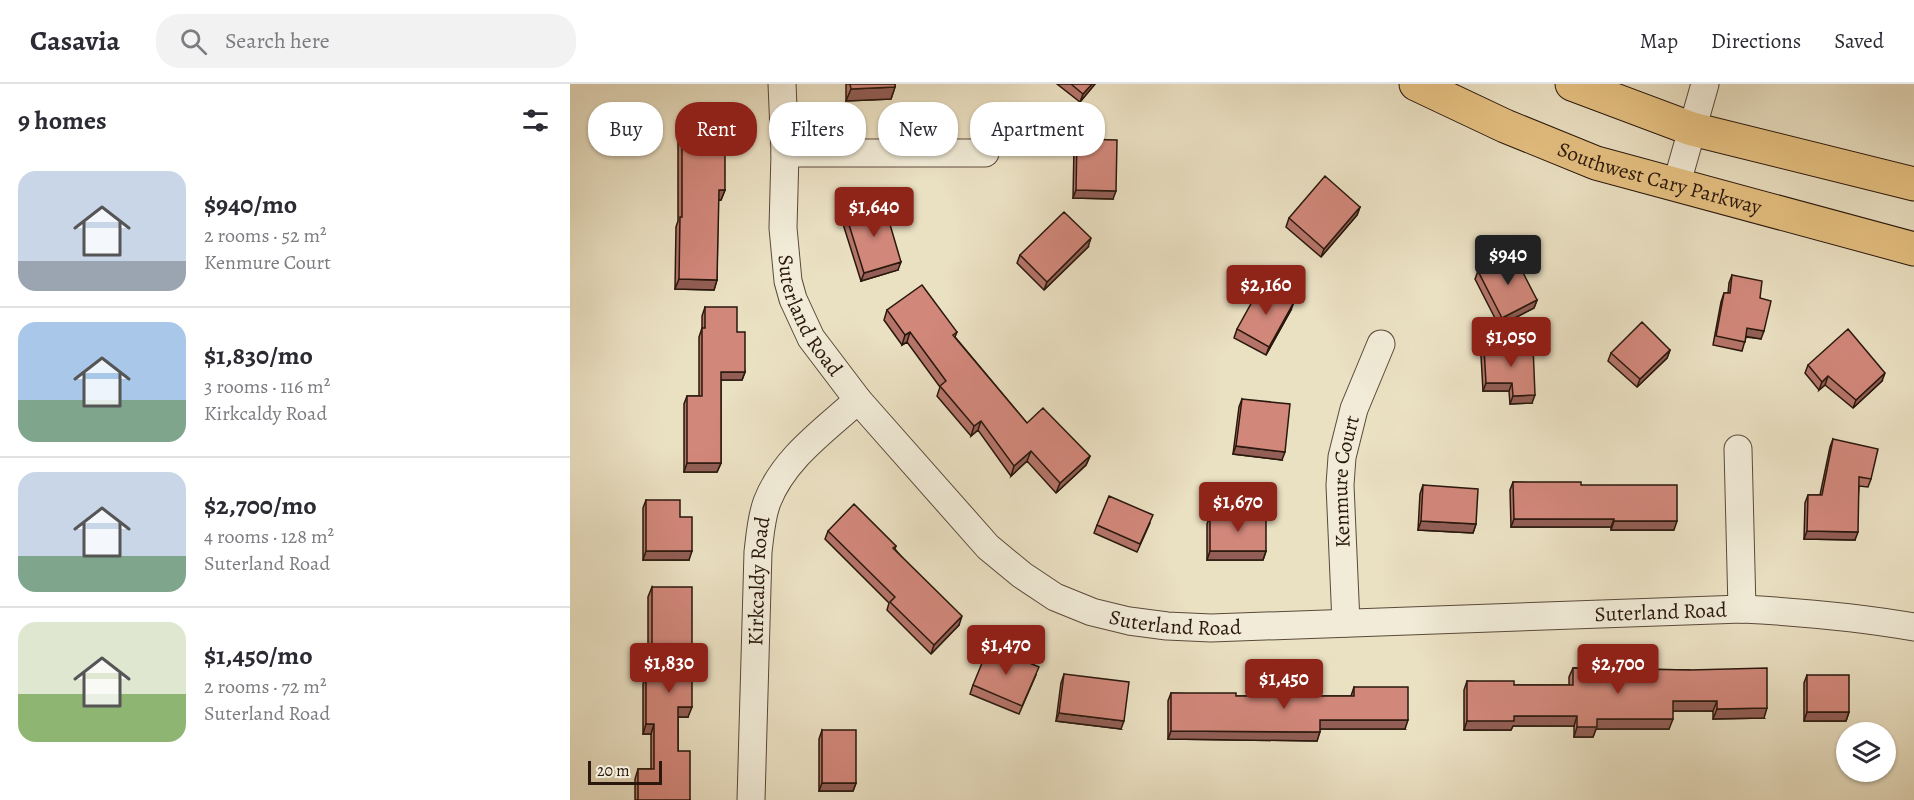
<!DOCTYPE html>
<meta charset="utf-8">
<style>
:root{--surface:#fff;--page:#f2f2f3;--text:#2b2b33;--muted:#7c7c81;--line:#e1e1e2;--accent:#8f2418}
body{margin:0;font-family:Alegreya,serif;background:var(--page);color:var(--text);height:100vh;display:flex;flex-direction:column;font-size:22px;white-space:nowrap}
*{box-sizing:border-box;margin:0}
p{font-size:20px;color:var(--muted)}
.icon{flex:none;width:33px;height:33px;fill:none;stroke:currentColor;stroke-width:2;stroke-linecap:round;stroke-linejoin:round}
.map{position:relative;flex:1;overflow:hidden}
.details{display:flex;flex-direction:column;background:var(--surface);width:570px}
.details>*{flex:none}
.hud{position:absolute;left:18px;top:18px;width:570px;height:54px;display:flex;gap:12px}
.buttons{position:absolute;left:1266px;top:638px;display:grid;gap:12px}
.buttons a{display:grid;place-items:center;width:60px;height:60px;border-radius:50%;background:var(--surface);box-shadow:0 2px 4px #0004;font-size:30px}
.scale{position:absolute;left:18px;bottom:15px;width:74px;box-sizing:border-box;padding-left:6px;border:3px solid #2a180d;border-top:0;font-size:16px;line-height:21px;white-space:nowrap;color:#2a180d;-webkit-text-stroke:4px #f1ebd7;paint-order:stroke}
.price{position:absolute;translate:-50% -51px;padding:0 14px;border-radius:6px;background:var(--accent);color:#fff;font-size:20px;line-height:39px;filter:drop-shadow(0 2px 3px #0008)}
.price::after{content:'';position:absolute;left:50%;top:36px;width:18px;height:14px;margin-left:-9px;background:inherit;clip-path:polygon(0 0,100% 0,50% 100%)}
.price.current{background:#222;color:#fff}
ul{padding:0;list-style:none}
li{display:flex;align-items:center;gap:18px;height:150px;padding:0 18px}
li+li{border-top:2px solid var(--line)}
li span{display:grid;place-items:center;flex:none;width:168px;height:120px;border-radius:18px;color:#555}
li>.icon{margin-inline-start:auto}
span .icon{width:72px;height:72px;fill:#fffc;stroke-width:1}
li b{font-size:26px}
h2{display:flex;justify-content:space-between;align-items:center;height:72px;padding:0 18px;font-size:26px}
.tag{padding:0 21px;border-radius:24px;background:var(--surface);box-shadow:0 2px 4px #0004;font-size:21px;line-height:54px}
.tag.current{background:var(--accent);color:#fff}
header{display:flex;align-items:center;gap:36px;box-sizing:border-box;height:84px;padding:0 30px;background:var(--surface);border-bottom:2px solid var(--line)}
header strong{font-size:28px}
nav{display:flex;gap:33px;margin-inline-start:auto;font-size:21px}
.search{width:420px;height:54px;background:var(--page);display:flex;align-items:center;gap:15px;box-sizing:border-box;padding:0 21px;border-radius:24px;color:var(--muted);font-size:22px}
main{display:flex;flex:1;min-height:0}
.map>svg:first-child{display:block}
.lines{fill:none;stroke-linecap:round;stroke-linejoin:round}
.minor-casing{stroke:#5a4a3a;stroke-width:29}
.primary-casing{stroke:#2a180d;stroke-width:35}
.minor{stroke:#f1ebd7;stroke-width:27}
.primary{stroke:#e5c081;stroke-width:33}
.wall{fill:#b47469;stroke:#2a180d;stroke-width:1.5}
.shaded-wall{fill:#925e55;stroke:#2a180d;stroke-width:1.5}
.building{fill:#d1877a;stroke:#2a180d;stroke-width:1.5}
.labels{text-anchor:middle;dominant-baseline:central;stroke-width:4.5;stroke-linejoin:round;paint-order:stroke}
.street-label{font-size:21px;fill:#2a180d;stroke:#f1ebd7}
</style>
<header>
<strong>Casavia</strong>
<div class="search"><svg class="icon" aria-label="search" viewBox="0 0 24 24"><circle cx="10" cy="10" r="6"/><path d="M15 15l6 6"/></svg>Search here</div>
<nav><a>Map</a><a>Directions</a><a>Saved</a></nav>
</header>
<main>
<section class="details">
<h2>9 homes<svg class="icon" aria-label="filters" viewBox="0 0 24 24"><path d="M4 7h16M4 17h16"/><circle cx="9" cy="7" r="2"/><circle cx="15" cy="17" r="2"/></svg></h2>
<ul>
<li><span style="background:linear-gradient(#c9d6e8 75%,#9aa5b1 0)"><svg class="icon" aria-label="home" viewBox="0 0 24 24"><path d="M3 11l9-7 9 7M6 9v11h12V9"/></svg></span><div><b>$940/mo</b><p>2 rooms · 52 m²</p><p>Kenmure Court</p></div></li>
<li><span style="background:linear-gradient(#a9c7e8 65%,#7fa58c 0)"><svg class="icon" aria-label="home" viewBox="0 0 24 24"><path d="M3 11l9-7 9 7M6 9v11h12V9"/></svg></span><div><b>$1,830/mo</b><p>3 rooms · 116 m²</p><p>Kirkcaldy Road</p></div></li>
<li><span style="background:linear-gradient(#c9d6e8 70%,#7fa58c 0)"><svg class="icon" aria-label="home" viewBox="0 0 24 24"><path d="M3 11l9-7 9 7M6 9v11h12V9"/></svg></span><div><b>$2,700/mo</b><p>4 rooms · 128 m²</p><p>Suterland Road</p></div></li>
<li><span style="background:linear-gradient(#dfe7d0 60%,#8fb573 0)"><svg class="icon" aria-label="home" viewBox="0 0 24 24"><path d="M3 11l9-7 9 7M6 9v11h12V9"/></svg></span><div><b>$1,450/mo</b><p>2 rooms · 72 m²</p><p>Suterland Road</p></div></li>
</ul>
</section>
<div class="map">
<svg width="1344" height="716" viewBox="0 0 1344 716">
<rect width="100%" height="100%" fill="#eae0c2"/>
<filter id="stains"><feTurbulence type="fractalNoise" baseFrequency=".00333" numOctaves="4"/><feColorMatrix values="0 0 0 0 .2 0 0 0 0 .09 0 0 0 0 .02 0 0 0 .5 -.17"/></filter>
<radialGradient id="worn" r=".72"><stop offset=".6" stop-color="#630" stop-opacity="0"/><stop offset="1" stop-color="#630" stop-opacity=".3"/></radialGradient>
<g class="lines">
<defs>
<g id="minor">
<path id="s1" d="M212 0 215 69 213 144 218 197 223 215 241 254 288 316 418 463 452 491 485 513 522 528 559 537 597 542 641 544 1172 525C1230 528 1287 533 1344 543"/>
<path d="M215 69H415"/>
<path d="M1106 102 1135 0"/>
<path d="M1168 365 1172 525"/>
<path id="s2" d="M776 539 770 401 772 373 784 325 811 260"/>
<path id="s3" d="M181 716 188 468C190 452 191 434 197 418 214 374 255 346 288 316"/>
</g>
<g id="primary">
<path id="s4" d="M846 0 935 42 1026 79 1344 165"/>
<path d="M1002 0 1122 45 1344 100"/>
</g>
</defs>
<use href="#minor" class="minor-casing"/>
<use href="#primary" class="primary-casing"/>
<use href="#minor" class="minor"/>
<use href="#primary" class="primary"/>
</g>
<path class="wall" d="M276 0H325V3L321 15 276 17Z
M487 0H525L510 18Z
M112 41 155 106 151 116H148L147 196 144 206 105 205 106 143 108 137V51Z
M507 55 543 115 503 114 504 63Z
M790 123 787 131 751 173 716 143 719 134Z
M276 131 328 186 291 197 273 140Z
M518 163 474 206 447 179 450 171Z
M908 187 967 216 964 224 929 242 905 195Z
M1162 191 1190 214 1191 255 1176 253 1172 267 1143 261 1151 218 1154 209H1158L1159 199Z
M135 223 167 248 175 288 172 296H151V379L147 388H114V320L117 312H129V253L132 244V232Z
M317 226 387 248 385 253 457 339 520 372 516 381 486 409 457 377 441 392 408 346 401 352 367 312 370 303 337 258 332 261 314 236Z
M721 226 696 271 664 254 667 245Z
M914 264 962 319 940 320 939 307H913L911 272Z
M1100 266 1097 274 1067 303 1038 277 1041 269Z
M1238 281 1312 297 1283 324 1255 301 1249 306 1235 289Z
M672 315 712 376 663 370 669 323Z
M1263 355 1301 395 1298 403 1289 402 1285 456 1234 455 1235 419 1238 411H1250L1260 363Z
M943 398 1011 401 1104 446H1041V443H941L940 406Z
M853 401 906 440 903 449 848 446 850 410Z
M76 416 110 433 119 476H73V424Z
M640 432 696 467 693 476H637V440Z
M580 439 567 468 524 449 527 441Z
M258 447 326 462 325 465 389 541 361 570 317 526 319 519 255 455Z
M82 503 118 633H108V667L120 716H65V695L68 685H81V650H73V600L76 590H78V513Z
M1003 584 1120 586 1194 634 1143 635V627H1103L1099 645H1026L1023 653H1004V642H943L941 646H894V606L897 597 944 601H999V593Z
M494 590 551 645 486 637 491 599Z
M466 591 449 630 400 610 403 601Z
M1237 591 1279 628 1276 637H1234V599Z
M784 603 835 645H750L747 657 598 655V617L601 609 666 612H781Z
M252 646 286 699 283 707H249V655Z"/>
<path class="shaded-wall" d="M522 0H525L510 18 513 10Z
M325 3 321 15 276 17 281 5Z
M149 106H155L151 116H145Z
M506 106 546 107 543 115 503 114Z
M790 123 787 131 751 173 754 165Z
M521 154 518 163 474 206 477 198Z
M331 178 328 186 291 197 294 189Z
M109 195 147 196 144 206 105 205Z
M967 216 964 224 929 242 932 234Z
M724 218 721 226 696 271 699 263Z
M1177 244 1194 247 1191 255 1174 252Z
M340 248 337 258 332 261 335 251Z
M1100 266 1097 274 1067 303 1070 295Z
M151 288H175L172 296H147Z
M1315 289 1312 297 1283 324 1286 316Z
M1258 292 1255 301 1249 306 1252 298Z
M916 299H942L939 307H913Z
M965 311 962 319 940 320 943 312Z
M411 337 408 346 401 352 404 342Z
M666 362 715 368 712 376 663 370Z
M461 367 457 377 441 392 444 382Z
M520 372 516 381 486 409 490 399Z
M117 379H151L147 388H114Z
M944 435H1044L1041 443H941Z
M851 437 906 440 903 449 848 446Z
M1044 437H1107L1104 446H1041Z
M1237 447 1288 448 1285 456 1234 455Z
M76 467H122L119 476H73Z
M640 467H696L693 476H637Z
M392 532 389 541 361 570 364 561Z
M1103 617H1147L1143 627H1099Z
M108 623H122L118 633H104Z
M1197 624 1194 634 1143 635 1147 625Z
M1237 628H1279L1276 637H1234Z
M489 629 554 637 551 645 486 637Z
M944 632H1007L1004 642H943L941 646H894L897 637Z
M1027 635H1103L1099 645H1026L1023 653H1004L1007 643Z
M750 636H838L835 645H747Z
M76 640H84L81 650H73Z
M601 647 750 648 747 657 598 655Z
M252 699H286L283 707H249Z"/>
<path class="building" d="M280 0H325V3L281 5Z
M501 0H522L513 10Z
M112 41H155V106H149L147 196 109 195 110 133H112Z
M507 55 547 56 546 107 506 106Z
M755 92 790 123 754 165 719 134Z
M314 120 331 178 294 189 276 131Z
M494 128 521 154 477 198 450 171Z
M943 169 967 216 932 234 908 187Z
M1162 191 1192 197 1190 214 1201 217 1194 247 1177 244 1175 258 1146 252 1154 209H1160Z
M692 200 724 218 699 263 667 245Z
M352 201 387 248 383 251 457 339 473 324 520 372 490 399 461 367 444 382 411 337 404 342 370 302 376 297 340 248 335 251 317 226Z
M135 223H167V248H175V288H151V379H117V312H132V244H135Z
M1072 238 1100 266 1070 295 1041 269Z
M1278 245 1315 289 1286 316 1258 292 1252 298 1238 281Z
M963 262 965 311 943 312 942 299H916L914 264Z
M672 315 720 320 715 368 666 362Z
M1263 355 1308 365 1301 395 1289 393 1288 448 1237 447 1238 411H1252Z
M943 398H1011V401H1107V437H1044V435H944Z
M853 401 908 405 906 440 851 437Z
M539 412 583 431 570 460 527 441Z
M76 416H110V433H122V467H76Z
M284 420 326 462 323 464 392 532 364 561 320 518 325 513 258 447Z
M640 432H696V467H640Z
M82 503H122V623H108V667H120V716H68V685H84V640H76V590H82Z
M419 562 469 583 452 622 403 601Z
M1003 584 1120 586 1197 584V624L1147 625V617H1103V635H1027V643H1007V632H944V637H897V597H944V601H1003Z
M494 590 559 598 554 637 489 629Z
M1237 591H1279V628H1237Z
M784 603H838V636H750V648L601 647V609H666V612H784Z
M252 646H286V699H252Z"/>
<g class="labels">
<g class="street-label">
<text stroke="none"><textPath href="#s4" startOffset="262">Southwest Cary Parkway</textPath></text>
<text stroke="none"><textPath href="#s1" startOffset="237">Suterland Road</textPath></text>
<text stroke="none"><textPath href="#s2" startOffset="142">Kenmure Court</textPath></text>
<text stroke="none"><textPath href="#s3" startOffset="219">Kirkcaldy Road</textPath></text>
<text stroke="none"><textPath href="#s1" startOffset="1227">Suterland Road</textPath></text>
<text stroke="none"><textPath href="#s1" startOffset="741">Suterland Road</textPath></text>
</g>
</g>
<rect width="100%" height="100%" filter="url(#stains)"/>
<rect width="100%" height="100%" fill="url(#worn)"/>
</svg>
<div class="buttons">
<a><svg class="icon" aria-label="layers" viewBox="0 0 24 24"><path d="M12 4l9 5-9 5-9-5zM3 14l9 5 9-5"/></svg></a>
</div>
<div class="scale">20 m</div>
<b class="price" style="left:304px;top:154px">$1,640</b>
<b class="price current" style="left:938px;top:202px">$940</b>
<b class="price" style="left:696px;top:232px">$2,160</b>
<b class="price" style="left:941px;top:284px">$1,050</b>
<b class="price" style="left:668px;top:449px">$1,670</b>
<b class="price" style="left:436px;top:592px">$1,470</b>
<b class="price" style="left:99px;top:610px">$1,830</b>
<b class="price" style="left:1048px;top:611px">$2,700</b>
<b class="price" style="left:714px;top:626px">$1,450</b>
<div class="hud">
<a class="tag">Buy</a>
<a class="tag current">Rent</a>
<a class="tag">Filters</a>
<a class="tag">New</a>
<a class="tag">Apartment</a>
</div>
</div>
</main>
